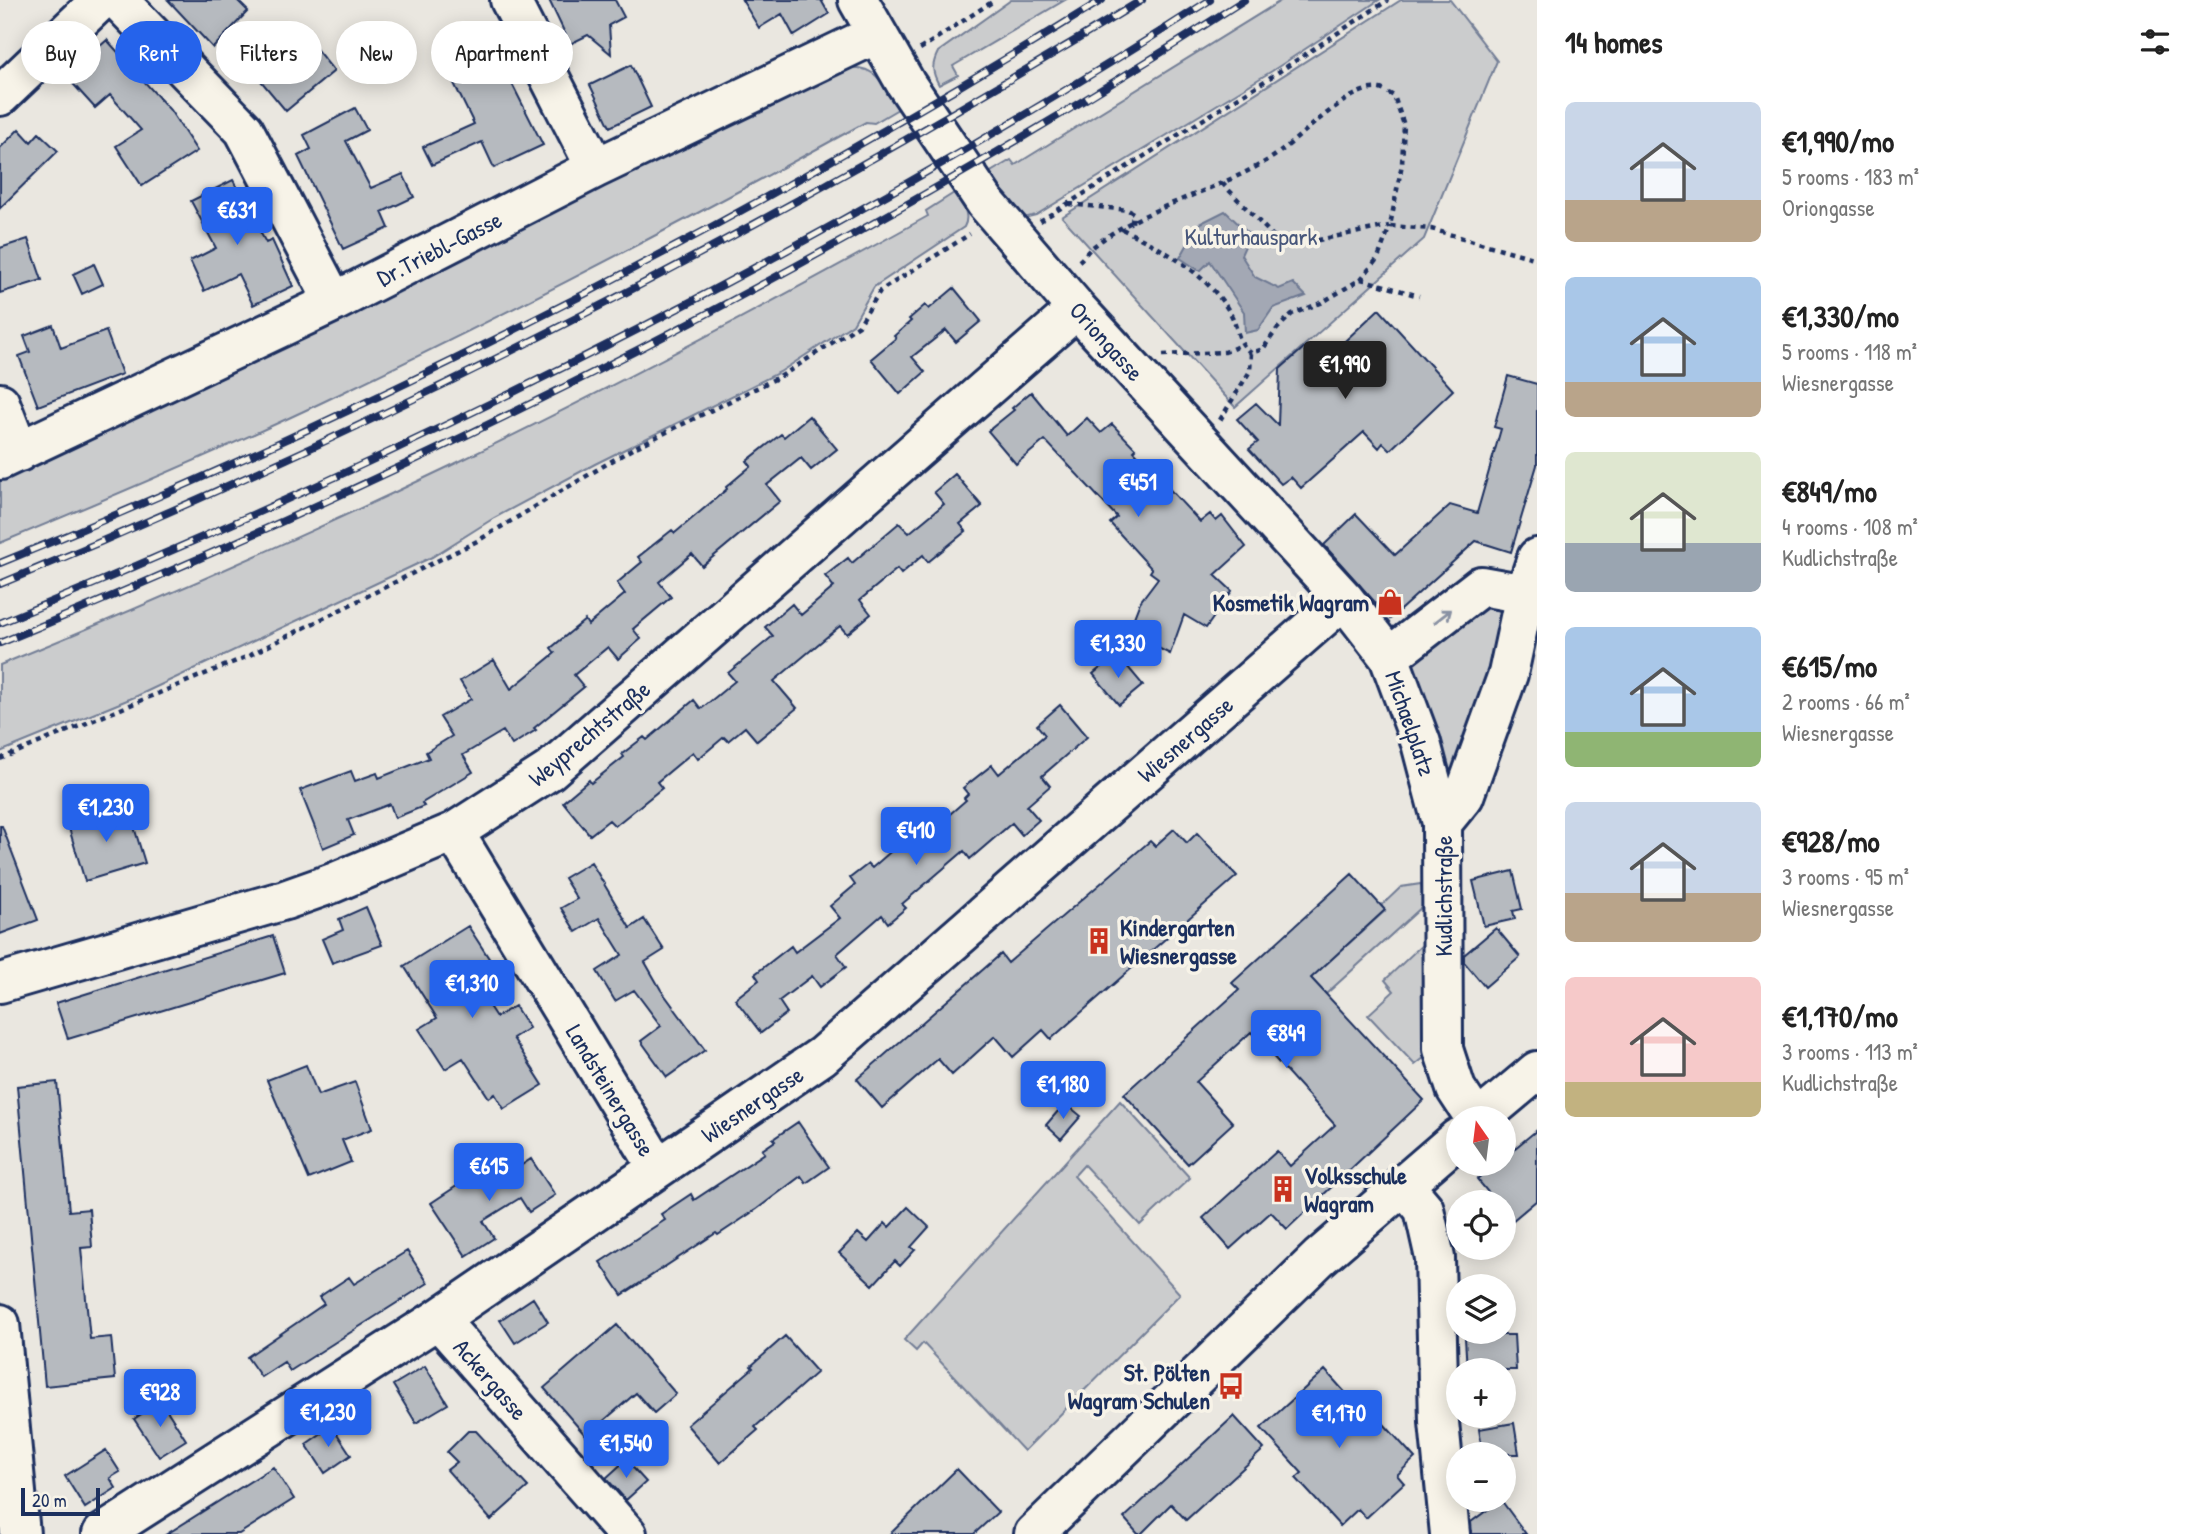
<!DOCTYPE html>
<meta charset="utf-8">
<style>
:root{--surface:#fff;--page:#f2f2f2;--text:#222;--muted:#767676;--accent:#2563eb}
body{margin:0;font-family:"Patrick Hand",sans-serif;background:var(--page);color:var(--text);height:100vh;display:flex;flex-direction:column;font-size:26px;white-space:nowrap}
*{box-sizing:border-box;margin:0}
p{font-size:23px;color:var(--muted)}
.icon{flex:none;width:38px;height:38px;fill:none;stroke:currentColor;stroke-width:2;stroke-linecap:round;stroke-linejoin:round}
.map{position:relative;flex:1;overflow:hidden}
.side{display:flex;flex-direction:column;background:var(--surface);width:665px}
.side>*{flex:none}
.hud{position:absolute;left:21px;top:21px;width:665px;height:63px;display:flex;gap:14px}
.needle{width:46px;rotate:346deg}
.tools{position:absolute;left:1446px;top:1106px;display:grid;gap:14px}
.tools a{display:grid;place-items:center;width:70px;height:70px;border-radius:50%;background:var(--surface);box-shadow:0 4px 18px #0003;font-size:35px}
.scale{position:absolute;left:21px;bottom:18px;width:79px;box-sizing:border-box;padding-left:7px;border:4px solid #1b2f5e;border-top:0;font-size:19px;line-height:24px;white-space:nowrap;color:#1b2f5e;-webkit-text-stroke:5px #f7f3e8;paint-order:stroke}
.price{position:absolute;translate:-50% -60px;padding:0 16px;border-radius:7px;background:var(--accent);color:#fff;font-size:23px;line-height:46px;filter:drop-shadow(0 2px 4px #0008)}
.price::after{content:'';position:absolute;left:50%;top:42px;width:21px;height:16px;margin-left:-10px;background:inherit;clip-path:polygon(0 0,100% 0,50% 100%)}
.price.current{background:#222;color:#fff}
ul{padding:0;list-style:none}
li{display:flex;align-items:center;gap:21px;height:175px;padding:0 28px}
li span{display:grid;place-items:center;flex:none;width:196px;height:140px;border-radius:10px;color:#555}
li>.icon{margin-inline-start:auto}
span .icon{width:84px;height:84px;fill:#fffc;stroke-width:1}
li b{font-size:30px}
h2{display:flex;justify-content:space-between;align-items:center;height:84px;padding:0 28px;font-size:30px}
.tag{padding:0 24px;border-radius:32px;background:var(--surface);box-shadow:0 4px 18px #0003;font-size:24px;line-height:63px}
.tag.current{background:var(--accent);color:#fff}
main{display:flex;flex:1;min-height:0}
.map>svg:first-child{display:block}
.green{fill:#cbcccd;stroke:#737e96;stroke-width:2}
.water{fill:#a3a8b4;stroke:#6d7892;stroke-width:2}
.building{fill:#b6babf;stroke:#1b2f5e;stroke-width:2}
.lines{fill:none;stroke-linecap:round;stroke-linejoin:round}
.minor-casing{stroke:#1b2f5e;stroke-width:44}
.path{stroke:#1b2f5e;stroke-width:4.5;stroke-dasharray:5 5;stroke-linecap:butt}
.minor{stroke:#f7f3e8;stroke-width:38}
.rail-casing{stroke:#1b2f5e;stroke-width:8}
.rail{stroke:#f7f3e8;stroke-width:5;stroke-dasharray:16;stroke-linecap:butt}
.oneway{stroke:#8991a3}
.labels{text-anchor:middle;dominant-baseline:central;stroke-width:7;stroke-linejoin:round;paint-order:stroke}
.park-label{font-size:24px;fill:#47567a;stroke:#f7f3e8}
.street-label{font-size:24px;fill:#1b2f5e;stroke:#f7f3e8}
.poi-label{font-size:24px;font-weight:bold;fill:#1b2f5e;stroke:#f7f3e8;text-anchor:end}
</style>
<main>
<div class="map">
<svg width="1537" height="1534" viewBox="0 0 1537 1534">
<rect width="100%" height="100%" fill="#eae7e0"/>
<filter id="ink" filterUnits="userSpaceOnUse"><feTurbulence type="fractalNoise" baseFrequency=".0143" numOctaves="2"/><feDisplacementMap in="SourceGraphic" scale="14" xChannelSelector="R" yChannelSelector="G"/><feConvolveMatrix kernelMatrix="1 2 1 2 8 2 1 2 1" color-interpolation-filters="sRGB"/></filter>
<g filter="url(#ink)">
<path class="green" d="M1011 0H1065L953 66 958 75 939 85C932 72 931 66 938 52Z
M1282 0H1379L1272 71 1036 215 1024 218 984 176 1011 160 1015 165Z
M1401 0H1450L1497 61 1424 239 1235 407 1062 217Z
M849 68C878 65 885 88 898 109L874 123 866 122C688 220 508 314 325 401 218 452 109 498 0 543V473Z
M954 193C962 204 971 214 964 227L874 287 853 324 780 372 595 464 494 518 432 557 137 696 0 752V665C152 603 302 537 450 466 612 388 771 303 928 216L926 211Z
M1483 603C1496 605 1502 605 1503 619L1458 773 1450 776 1441 769 1409 665Z
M1421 884 1424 905 1326 994 1311 978 1385 911 1381 906 1401 887Z
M1426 941 1425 1057 1415 1065 1368 1015 1394 991 1385 980Z
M1120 1101 1190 1178 1140 1225 1084 1165 1074 1176 1180 1294 1024 1451 923 1343 916 1351 904 1340Z"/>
<path class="water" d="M1225 211 1250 235 1241 255 1255 277 1279 289 1293 283 1306 296 1273 308 1258 330 1245 333 1244 312 1210 261 1200 271 1180 258 1199 224Z"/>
<path class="building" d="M168 0H237L248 11 213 48Z
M549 0H615L624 17 609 25 611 54 588 35 570 44Z
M742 0H821L829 14 794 36 782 14 759 28Z
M300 29 334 71 286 111 251 69Z
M107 40 170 110 197 151 142 186 116 146 141 130 110 95 95 108 66 76Z
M480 46 486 59 497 54 543 145 494 168 482 142 432 165 423 147 474 124 446 67 461 60 459 56Z
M631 65 651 107 610 127 590 85Z
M355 108 367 130 346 141 369 185 371 188 403 174 414 197 382 212 389 228 343 249 298 156 311 149 304 135Z
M19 129 31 142 39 133 58 151 0 208V148Z
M233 180 266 243 272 240 293 286 253 305 238 274 204 291 190 261 216 248 191 201Z
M28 239 42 280 0 293V248Z
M94 264 103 284 82 294 73 274Z
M954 288 981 321 956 342 946 330 912 357 925 372 900 394 871 359 896 338 894 336 911 321 909 319 925 305 929 309Z
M1379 309 1453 390 1390 450 1383 443 1379 448 1364 432 1301 488 1291 477 1281 484 1249 449 1258 442 1237 419 1256 403 1278 425 1280 369 1306 346H1320L1329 356Z
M53 325 61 348 106 331 122 374 38 406 19 356 30 352 24 336Z
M1508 376 1537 384V465L1511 552 1476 541 1390 619 1324 545 1356 514 1395 555 1450 505 1477 513 1501 429 1494 427Z
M1031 392 1067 436 1087 418 1101 433 1112 424 1136 449 1134 451 1200 522 1210 514 1216 521 1222 516 1246 547 1215 575 1232 591 1206 628 1184 615 1170 654 1128 633 1140 602 1158 578 1150 572 1152 569 1110 523 1117 517 1045 440 1016 464 988 431 1014 410 1012 408Z
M809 416 837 449 811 470 801 458 767 485 780 501 702 566 692 554 659 582 671 597 633 629 641 639 618 659 608 647 574 675 584 687 534 728 536 730 512 745 503 731 463 755 473 772 422 803 424 806 395 818 390 804 348 820 354 835 323 848 300 790 351 771 355 781 377 773 379 778 429 758 426 752 452 736 440 717 471 699 460 681 494 660 511 689 555 653 551 648 585 620 588 625 625 594 617 583 642 562 638 557 672 530 675 533 727 489 726 487 751 466 747 461 781 434 784 437Z
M955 474 982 506 960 524 966 531 928 562 923 555 901 574 897 569 860 600 871 614 847 634 840 626 774 681 797 708 757 741 745 727 728 741 724 737 698 759 693 752 657 782 662 788 615 826 609 820 590 835 563 802 589 780 591 783 624 757 622 754 644 737 647 740 694 700 701 709 735 681 728 673 773 636 765 627 792 604 801 615 834 587 825 576 848 558 852 563 899 523 909 533 944 504 934 492Z
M1117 654 1143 685 1119 705 1093 674Z
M1060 705 1087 737 1042 776 1050 786 1027 806 1039 820 1022 835 1012 823 970 859 964 851 902 904 906 908 888 923 882 915 837 954 846 967 820 987 812 976 779 1001 787 1013 761 1033 735 999 759 980 755 974 791 946 795 952 840 918 830 906 855 885 850 878 868 864 872 868 912 833 919 841 966 800 964 798 968 794 963 788 992 765 999 774 1045 735 1037 725Z
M128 807 145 863 85 881 68 825Z
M0 826H2L38 920 0 934Z
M1174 829 1187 843 1197 833 1237 876 1051 1039 1043 1030 1013 1057 995 1036 952 1075 938 1059 882 1108 857 1079 1001 954 1008 963 1150 841 1155 846Z
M591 862 630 928 644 919 664 950 645 962 661 990 705 1050 667 1077 641 1041 661 1026 634 990 615 1001 597 971 622 955 599 918 576 932 561 908 577 899 564 878Z
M1513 871 1522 909 1513 911 1515 919 1484 926 1473 881Z
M1352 874 1385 910 1311 978 1424 1100 1287 1229 1271 1212 1230 1249 1203 1218 1277 1151 1290 1166 1335 1125 1251 1032 1196 1082 1233 1123 1188 1164 1124 1094 1239 990 1232 983Z
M366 907 382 945 332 963 322 939 343 930 339 919Z
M468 926 492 963 470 977 496 1017 515 1006 529 1028 513 1038 543 1085 504 1109 495 1094 489 1098 463 1058 445 1069 419 1029 437 1018 404 966Z
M1496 928 1520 957 1485 987 1464 962V955Z
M273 936 285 973 68 1039 56 1003Z
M306 1065 318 1095 355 1082 372 1129 342 1140 351 1162 309 1179 267 1080Z
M57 1082 69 1211 89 1209 92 1247 81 1248 90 1339 111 1337 115 1379 45 1386 17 1086Z
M1065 1103 1081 1116 1061 1139 1046 1125Z
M798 1122 829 1167 806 1183 801 1176 757 1209 718 1235 716 1233 622 1295 600 1262 665 1220 661 1214 691 1194 694 1200 765 1153 762 1150 775 1141 773 1139Z
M1537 1130V1200L1512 1221 1503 1211V1202H1496L1477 1179 1496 1164H1503V1158Z
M531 1159 555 1195 529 1212 520 1198 483 1221 494 1238 466 1256 431 1203 475 1174 480 1183 500 1169 505 1176Z
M908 1207 929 1227 911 1247 915 1250 900 1266 895 1261 873 1285 839 1253 858 1233 868 1242 885 1223 889 1227Z
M407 1251 428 1283 290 1371 284 1362 261 1377 247 1357 324 1304 319 1297 349 1277 354 1284Z
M533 1298 548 1322 515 1343 500 1320Z
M617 1325 676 1394 654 1413 636 1393 586 1436 544 1388Z
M1503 1335H1514L1516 1370H1467L1465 1338Z
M785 1336 817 1372 755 1427 758 1430 720 1463 687 1425 753 1368 751 1366Z
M425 1366 448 1404 416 1423 393 1385Z
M1325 1370 1376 1427 1382 1422 1415 1458 1397 1475 1404 1483 1366 1518 1358 1509 1340 1526 1296 1478 1302 1473 1261 1428Z
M161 1401 186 1440 159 1457 134 1419Z
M1234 1416 1264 1449 1186 1520 1171 1504 1141 1534H1138L1124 1518Z
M1514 1423 1519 1454H1483L1479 1429Z
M332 1426 351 1455 325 1473 306 1444Z
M468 1431H476L528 1487 491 1520 447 1470 457 1462 447 1452Z
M106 1450 120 1472 110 1478 116 1488 85 1508 65 1476Z
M626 1460 646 1482 626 1500 606 1478Z
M273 1467 294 1499 239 1534H167Z
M957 1469 998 1512 974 1534H890Z
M1501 1500 1526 1534H1472L1471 1522Z"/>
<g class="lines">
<defs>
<path id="minor" d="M118 0 244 130 334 302
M510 0 596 168
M858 0 906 84 985 202 1077 309 1344 599 1389 657 1421 743 1442 823 1443 1049 1456 1089 1475 1118
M0 96 101 0
M0 403 19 452
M0 460 334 302 596 168 876 34
M1389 657 1481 586 1525 594
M1442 823 1464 796 1508 674 1525 594 1537 558
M454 832 658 1168
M0 983 285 900 333 883 454 832 549 771 1077 309
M1481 1118 1537 1071
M1403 1184 1424 1209 1435 1258 1439 1422 1450 1534
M438 1319 627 1534
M0 1324 20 1534
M102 1534 438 1319 822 1056 1344 599
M1034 1534 1319 1258 1458 1138"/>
</defs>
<use href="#minor" class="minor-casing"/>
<path class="path" d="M920 49 995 0
M1222 183 1276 239 1298 244 1389 226
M1069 204 1128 210 1133 213 1132 223
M1040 221 1268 79 1388 0
M1122 229C1163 249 1205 272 1229 311 1239 327 1235 340 1251 353L1263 349 1277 329 1292 314 1321 303 1361 279 1378 258 1390 226
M1079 261C1084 257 1088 250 1094 246 1141 208 1215 192 1268 160 1295 145 1349 83 1380 89 1384 90 1390 94 1394 96L1404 125 1402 164 1390 226 1431 229 1537 259
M1361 279 1419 296
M1163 355 1225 352 1241 345
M1220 420 1250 371 1251 353
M0 759 246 657 479 540 632 449 783 375 859 325 880 291 970 234"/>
<use href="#minor" class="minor"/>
<defs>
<path id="rail" d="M0 563C383 408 751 218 1102 0
M0 584C397 421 776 224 1142 0
M0 623C420 451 828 245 1210 0
M0 643C432 466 851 254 1244 0"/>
</defs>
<use href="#rail" class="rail-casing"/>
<use href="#rail" class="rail"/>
</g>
<defs><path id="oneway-shaft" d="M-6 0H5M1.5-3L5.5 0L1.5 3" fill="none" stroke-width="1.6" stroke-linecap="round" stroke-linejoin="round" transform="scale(1.75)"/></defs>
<use class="oneway" href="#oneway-shaft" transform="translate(1443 616) rotate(-38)"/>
</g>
<defs>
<symbol id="shop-bare" viewBox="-9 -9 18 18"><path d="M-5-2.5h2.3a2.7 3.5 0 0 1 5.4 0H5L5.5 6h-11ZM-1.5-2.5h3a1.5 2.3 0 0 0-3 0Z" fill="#c8321e" stroke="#f7f3e8" stroke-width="2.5" paint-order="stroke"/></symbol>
<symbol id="building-bare" viewBox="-9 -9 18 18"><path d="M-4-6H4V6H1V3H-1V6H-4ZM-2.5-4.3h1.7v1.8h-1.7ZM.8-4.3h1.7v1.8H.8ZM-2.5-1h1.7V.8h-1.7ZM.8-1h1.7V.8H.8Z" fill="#c8321e" stroke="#f7f3e8" stroke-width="2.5" paint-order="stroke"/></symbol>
<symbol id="bus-bare" viewBox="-9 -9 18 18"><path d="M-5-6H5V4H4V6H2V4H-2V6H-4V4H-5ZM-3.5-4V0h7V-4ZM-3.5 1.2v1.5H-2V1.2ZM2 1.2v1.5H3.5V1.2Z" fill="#c8321e" stroke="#f7f3e8" stroke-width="2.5" paint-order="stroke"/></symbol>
</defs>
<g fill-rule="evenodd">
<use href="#shop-bare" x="1371" y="583" width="38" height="38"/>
<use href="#building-bare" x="1080" y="922" width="38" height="38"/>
<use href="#building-bare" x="1264" y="1170" width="38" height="38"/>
<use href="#bus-bare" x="1212" y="1367" width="38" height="38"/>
</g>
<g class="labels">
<g class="park-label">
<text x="1251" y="236">Kulturhauspark</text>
</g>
<g class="street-label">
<text transform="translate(439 248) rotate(-27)">Dr.Triebl-Gasse</text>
<text transform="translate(1107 341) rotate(48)">Oriongasse</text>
<text transform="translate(1411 723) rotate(71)">Michaelplatz</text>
<text transform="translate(589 733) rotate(-40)">Weyprechtstraße</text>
<text transform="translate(1185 739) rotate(-41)">Wiesnergasse</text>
<text transform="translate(1443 896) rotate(-90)">Kudlichstraße</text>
<text transform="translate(611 1090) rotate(59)">Landsteinergasse</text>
<text transform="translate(752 1104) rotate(-34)">Wiesnergasse</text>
<text transform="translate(491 1379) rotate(49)">Ackergasse</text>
</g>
<g class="poi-label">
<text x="1369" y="602">Kosmetik Wagram</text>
<text x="1120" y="927" text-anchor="start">Kindergarten<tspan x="1120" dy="28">Wiesnergasse</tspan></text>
<text x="1304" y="1175" text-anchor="start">Volksschule<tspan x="1304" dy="28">Wagram</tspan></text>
<text x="1210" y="1372">St. Pölten<tspan x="1210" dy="28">Wagram Schulen</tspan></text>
</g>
</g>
</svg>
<div class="tools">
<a><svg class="needle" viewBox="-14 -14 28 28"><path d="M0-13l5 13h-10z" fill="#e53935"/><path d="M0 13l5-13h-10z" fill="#767676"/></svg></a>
<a><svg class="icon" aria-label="locate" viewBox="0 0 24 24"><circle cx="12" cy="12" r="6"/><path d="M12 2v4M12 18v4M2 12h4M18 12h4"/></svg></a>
<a><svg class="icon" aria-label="layers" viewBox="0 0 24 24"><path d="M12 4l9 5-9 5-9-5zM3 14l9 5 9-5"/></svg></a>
<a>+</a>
<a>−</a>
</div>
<div class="scale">20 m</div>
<b class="price" style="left:237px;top:247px">€631</b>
<b class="price current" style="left:1345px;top:401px">€1,990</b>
<b class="price" style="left:1138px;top:519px">€451</b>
<b class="price" style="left:1118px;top:680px">€1,330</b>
<b class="price" style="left:106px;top:844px">€1,230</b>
<b class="price" style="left:916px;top:867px">€410</b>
<b class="price" style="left:472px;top:1020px">€1,310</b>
<b class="price" style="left:1286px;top:1070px">€849</b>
<b class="price" style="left:1063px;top:1121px">€1,180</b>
<b class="price" style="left:489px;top:1203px">€615</b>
<b class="price" style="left:160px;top:1429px">€928</b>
<b class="price" style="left:328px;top:1449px">€1,230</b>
<b class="price" style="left:1339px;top:1450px">€1,170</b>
<b class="price" style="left:626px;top:1480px">€1,540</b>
<div class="hud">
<a class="tag">Buy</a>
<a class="tag current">Rent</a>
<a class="tag">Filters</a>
<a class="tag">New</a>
<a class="tag">Apartment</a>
</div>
</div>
<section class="side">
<h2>14 homes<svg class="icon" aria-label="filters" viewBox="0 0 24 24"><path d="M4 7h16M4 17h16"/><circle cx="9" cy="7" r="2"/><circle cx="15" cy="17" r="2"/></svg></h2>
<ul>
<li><span style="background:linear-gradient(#c9d6e8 70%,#b9a48a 0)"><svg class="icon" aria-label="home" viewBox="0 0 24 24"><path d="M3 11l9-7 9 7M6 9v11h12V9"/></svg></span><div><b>€1,990/mo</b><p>5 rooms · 183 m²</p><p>Oriongasse</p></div></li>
<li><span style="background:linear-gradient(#a9c7e8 75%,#b9a48a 0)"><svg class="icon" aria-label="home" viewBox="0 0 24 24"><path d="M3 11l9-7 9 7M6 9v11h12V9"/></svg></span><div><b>€1,330/mo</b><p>5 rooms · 118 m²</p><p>Wiesnergasse</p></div></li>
<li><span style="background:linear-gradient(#dfe7d0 65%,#9aa5b1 0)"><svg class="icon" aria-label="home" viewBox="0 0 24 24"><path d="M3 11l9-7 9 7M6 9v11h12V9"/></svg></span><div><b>€849/mo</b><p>4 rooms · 108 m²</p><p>Kudlichstraße</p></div></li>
<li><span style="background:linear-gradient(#a9c7e8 75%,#8fb573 0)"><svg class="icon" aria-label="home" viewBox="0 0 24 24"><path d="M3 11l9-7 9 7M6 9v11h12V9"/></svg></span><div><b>€615/mo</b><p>2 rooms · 66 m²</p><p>Wiesnergasse</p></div></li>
<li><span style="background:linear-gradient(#c9d6e8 65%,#b9a48a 0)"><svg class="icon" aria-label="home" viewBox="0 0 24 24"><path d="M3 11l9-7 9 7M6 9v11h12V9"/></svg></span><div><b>€928/mo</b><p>3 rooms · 95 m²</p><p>Wiesnergasse</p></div></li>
<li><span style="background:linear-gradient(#f6c9c9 75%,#c2b280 0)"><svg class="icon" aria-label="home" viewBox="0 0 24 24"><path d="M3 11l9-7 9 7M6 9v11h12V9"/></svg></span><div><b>€1,170/mo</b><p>3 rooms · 113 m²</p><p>Kudlichstraße</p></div></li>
</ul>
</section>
</main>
